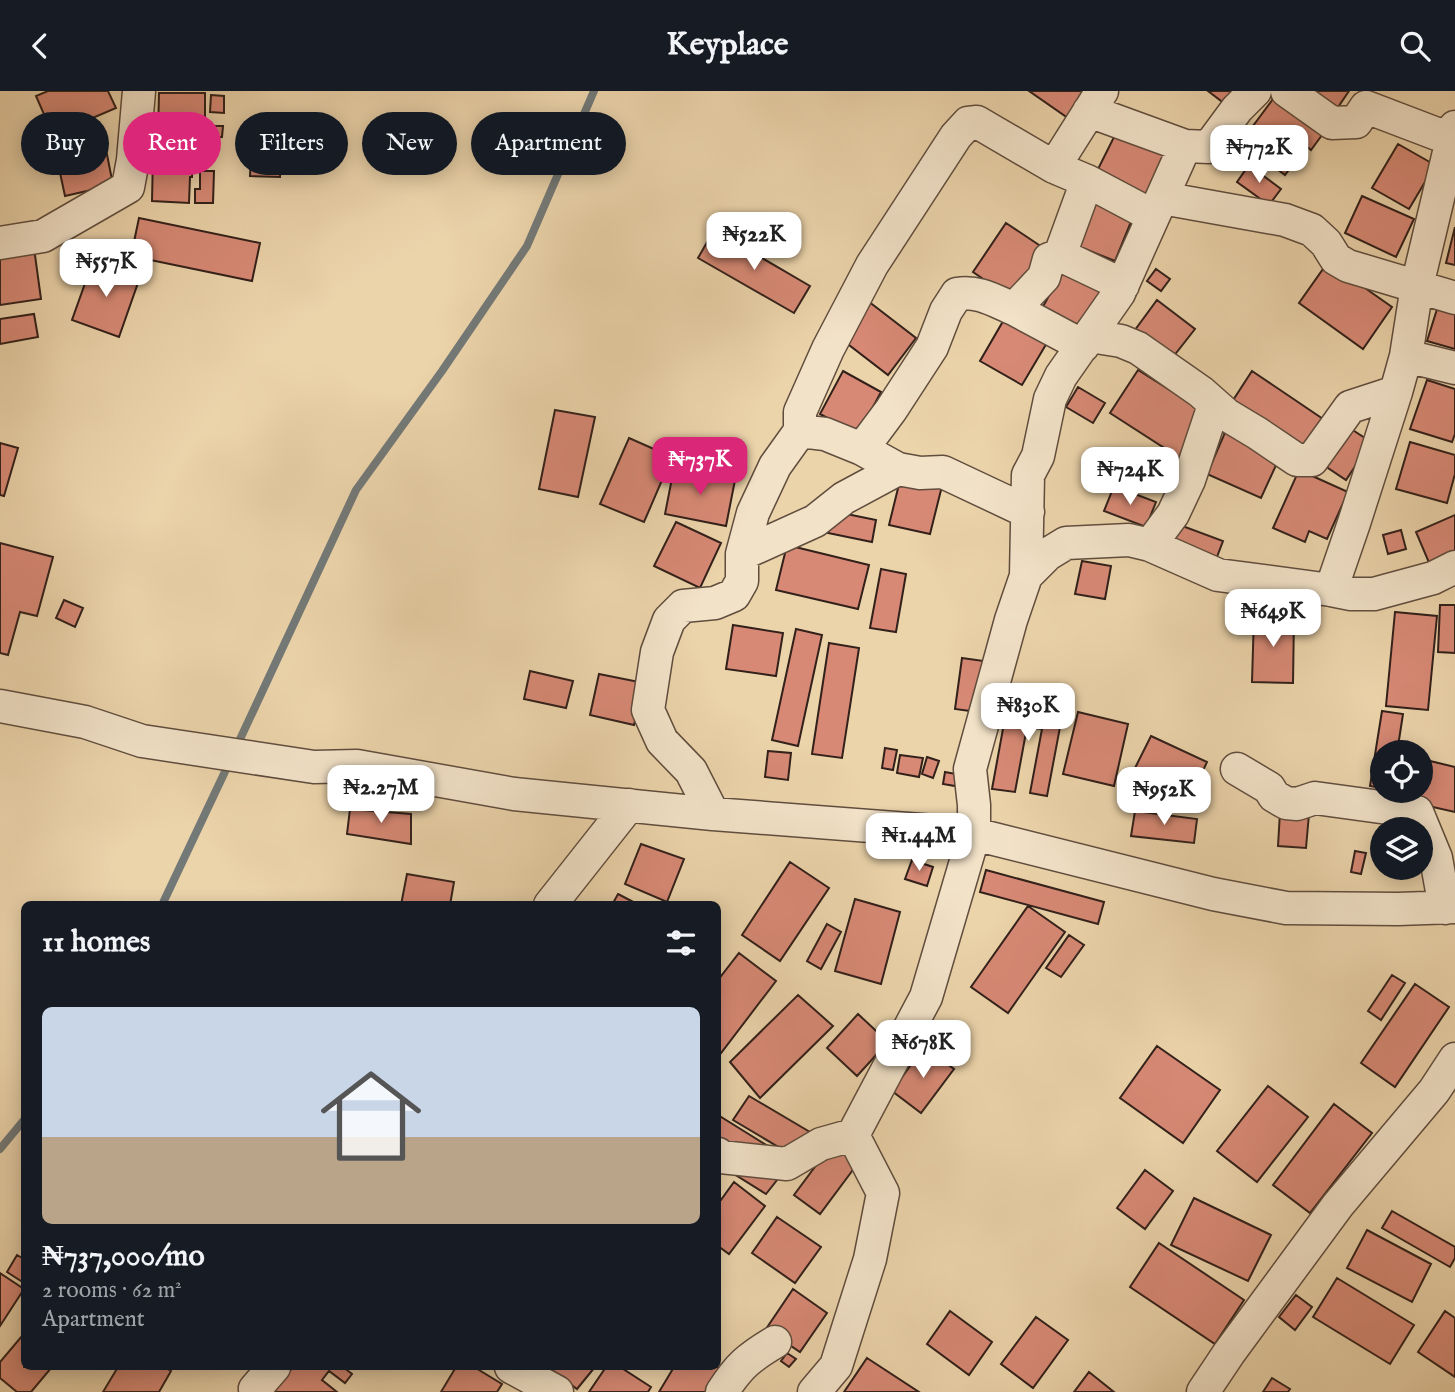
<!DOCTYPE html>
<meta charset="utf-8">
<style>
:root{--surface:#171b24;--page:#20242c;--text:#f1f3f6;--muted:#9ea1a6;--accent:#db2777}
body{margin:0;font-family:"IM FELL English",serif;background:var(--page);color:var(--text);height:100vh;display:flex;flex-direction:column;font-size:26px;white-space:nowrap}
*{box-sizing:border-box;margin:0}
p{font-size:23px;color:var(--muted)}
.icon{flex:none;width:38px;height:38px;fill:none;stroke:currentColor;stroke-width:2;stroke-linecap:round;stroke-linejoin:round}
.map{position:relative;flex:1;overflow:hidden}
.drawer{position:absolute;left:21px;top:810px;width:700px;height:469px;display:flex;flex-direction:column;background:var(--surface);border-radius:10px;box-shadow:0 4px 18px #0003}
.drawer>*{flex:none}
.top-card{position:absolute;left:21px;top:21px;width:700px;height:63px;display:flex;gap:14px}
.fabs{position:absolute;left:1370px;top:649px;display:grid;gap:14px}
.fabs a{display:grid;place-items:center;width:63px;height:63px;border-radius:50%;background:var(--surface);box-shadow:0 4px 18px #0003;font-size:35px}
.price{position:absolute;translate:-50% -60px;padding:0 16px;border-radius:14px;background:#fff;color:#222;font-size:23px;line-height:46px;filter:drop-shadow(0 2px 4px #0008)}
.price::after{content:'';position:absolute;left:50%;top:42px;width:21px;height:16px;margin-left:-10px;background:inherit;clip-path:polygon(0 0,100% 0,50% 100%)}
.price.on{background:var(--accent);color:#fff}
ul{padding:0;list-style:none}
li{display:grid;align-content:center;gap:14px;height:371px;padding:0 21px}
li span{display:grid;place-items:center;height:217px;border-radius:10px;color:#555}
li>.icon{margin-inline-start:auto}
span .icon{width:126px;height:126px;fill:#fffc;stroke-width:1}
li b{font-size:30px}
h2{display:flex;justify-content:space-between;align-items:center;height:84px;padding:0 21px;font-size:30px}
.tag{padding:0 24px;border-radius:32px;background:var(--surface);box-shadow:0 4px 18px #0003;font-size:24px;line-height:63px}
.tag.on{background:var(--accent);color:#fff}
header{display:flex;justify-content:space-between;align-items:center;height:91px;padding:0 21px;background:var(--surface);font-size:32px;font-weight:700}
.map>svg:first-child{display:block}
.lines{fill:none;stroke-linecap:round;stroke-linejoin:round}
.stream{stroke:#737977;stroke-width:8}
.building{fill:#d78975;stroke:#32201a;stroke-width:2}
.minor-casing{stroke:#604d3e;stroke-width:35}
.minor{stroke:#f2e2c8;stroke-width:32}
</style>
<header><svg class="icon" aria-label="back" viewBox="0 0 24 24"><path d="M15 5l-7 7 7 7"/></svg>Keyplace<svg class="icon" aria-label="search" viewBox="0 0 24 24"><circle cx="10" cy="10" r="6"/><path d="M15 15l6 6"/></svg></header>
<div class="map">
<svg width="1455" height="1301" viewBox="0 0 1455 1301">
<rect width="100%" height="100%" fill="#ebd3aa"/>
<filter id="stains"><feTurbulence type="fractalNoise" baseFrequency=".00286" numOctaves="4"/><feColorMatrix values="0 0 0 0 .2 0 0 0 0 .09 0 0 0 0 .02 0 0 0 .5 -.17"/></filter>
<radialGradient id="worn" r=".72"><stop offset=".6" stop-color="#630" stop-opacity="0"/><stop offset="1" stop-color="#630" stop-opacity=".3"/></radialGradient>
<g class="lines">
<path class="stream" d="M235 659 356 399 442 280 527 155 594 0
M162 814 230 670
M0 1058 24 1029"/>
</g>
<path class="building" d="M48 0H108L116 17 53 44 36 5Z
M1029 0H1087L1068 27Z
M1208 0H1231L1237 4 1229 16Z
M1297 0H1349L1332 25Z
M159 2H205V46H158Z
M211 4 224 5V22L210 21Z
M1273 8 1322 44 1311 59 1306 55 1285 84 1241 51Z
M210 35H223L222 46 210 47Z
M1119 36 1170 63 1147 107 1097 80Z
M103 43 113 94 65 105 54 54Z
M1398 53 1435 74 1409 118 1372 97Z
M153 64 193 65 192 86H190L189 112 152 110Z
M251 66 281 68 280 86 250 85Z
M1249 74 1281 98 1269 114 1237 91Z
M200 80H214L213 112H195V98H200Z
M1095 105 1135 121 1115 170 1075 154Z
M1362 105 1414 128 1396 166 1345 142Z
M139 127 260 152 252 190 131 165Z
M1006 132 1045 158 1011 207 973 181Z
M1455 136V174L1446 172Z
M714 139 810 195 794 222 698 167Z
M34 157 41 208 0 214V162Z
M1069 169 1109 191 1081 241 1041 219Z
M93 170 140 186 119 246 72 229Z
M1328 171 1392 216 1363 258 1299 212Z
M1156 178 1170 188 1161 200 1147 190Z
M1157 209 1195 238 1169 271 1132 243Z
M868 210 916 247 888 284 840 247Z
M1438 215 1455 220V258L1427 250Z
M1009 220 1051 245 1022 294 980 270Z
M34 223 38 246 0 253V228Z
M1138 279 1208 323 1180 367 1110 322Z
M843 280 881 301 858 344 820 323Z
M1252 280 1326 330 1302 367 1228 317Z
M1427 289 1455 298V343L1452 351 1410 338Z
M1078 296 1105 312 1093 332 1066 316Z
M555 319 595 326 578 406 539 398Z
M1342 332 1371 351 1346 389 1316 369Z
M1227 337 1282 361 1261 407 1207 383Z
M629 347 672 366 644 431 600 413Z
M1410 351 1455 364V383L1447 412 1396 398Z
M0 352 18 357 4 405 0 404Z
M674 377 735 389 726 435 665 423Z
M1299 379 1348 401 1327 448 1309 440 1305 451 1273 437Z
M901 385 942 395 930 443 889 434Z
M1114 395 1156 411 1146 436 1104 420Z
M832 420 876 429 872 451 828 442Z
M1455 424V471L1433 481 1416 441Z
M676 431 721 452 700 497 654 475Z
M1177 433 1223 450 1215 471 1170 454Z
M1401 439 1406 458 1388 463 1383 444Z
M0 452 53 466 37 525 20 521 8 564 0 562Z
M787 454 869 474 858 518 776 499Z
M1082 470 1111 475 1105 508 1075 503Z
M881 478 906 483 896 541 870 537Z
M64 509 83 517 75 536 56 527Z
M1440 514H1455V562L1438 561Z
M1395 521 1437 525 1428 619 1386 615Z
M1254 524 1294 525 1293 592 1252 591Z
M733 534 783 542 776 585 726 578Z
M796 538 822 544 798 655 772 649Z
M829 552 859 557 842 667 812 663Z
M962 567 991 571 985 622 955 618Z
M530 580 573 590 566 617 524 608Z
M599 583 644 592 634 634 590 624Z
M1009 605 1064 615 1047 705 1030 702 1042 638 1027 636 1015 701 992 698Z
M1382 620 1403 623 1397 662H1382V697L1370 695Z
M1078 621 1128 633 1114 695 1063 683Z
M1151 645 1207 671 1187 714 1130 687Z
M885 657 897 659 893 679 882 677Z
M768 660 791 662 788 689 765 686Z
M900 664 923 667 919 686 897 682Z
M927 666 939 670 933 687 922 683Z
M1426 669 1455 676V721L1415 712 1418 700H1421V688Z
M945 681 956 683 955 695 943 693Z
M350 718 411 723V753L347 743Z
M1135 720 1197 728 1194 752 1131 745Z
M1280 721 1309 723 1306 757 1278 755Z
M641 753 684 768 667 811 625 793Z
M1355 760 1366 762 1361 783 1351 781Z
M912 769 933 776 927 795 905 788Z
M790 771 829 797 780 870 742 844Z
M986 779 1104 811 1098 833 980 801Z
M407 783 454 791 450 814H401Z
M618 803 639 814H612Z
M855 808 900 821 881 893 835 880Z
M1028 815 1065 841 1008 922 971 896Z
M827 833 841 841 821 878 807 870Z
M1069 844 1084 854 1061 886 1046 877Z
M739 862 776 890 718 966V889Z
M1392 884 1405 892 1381 929 1368 920Z
M1415 893 1449 916 1395 996 1361 972Z
M798 904 833 935 760 1007 730 971Z
M858 923 888 951 857 985 827 957Z
M1157 955 1220 999 1183 1052 1120 1007Z
M924 956 954 978 921 1022 892 1000Z
M1268 995 1308 1026 1257 1091 1217 1060Z
M749 1005 815 1044 797 1067 733 1029Z
M1334 1013 1372 1042 1310 1122 1273 1094Z
M718 1024 792 1070 766 1103 718 1073Z
M832 1053 858 1072 820 1123 794 1104Z
M1145 1079 1173 1100 1145 1138 1117 1117Z
M734 1091 765 1115 729 1163 718 1155V1113Z
M1194 1107 1271 1144 1248 1190 1171 1154Z
M1392 1120 1455 1156V1167L1450 1176 1382 1137Z
M777 1126 821 1156 795 1192 752 1162Z
M1367 1139 1431 1173 1412 1211 1347 1177Z
M1159 1152 1244 1209 1215 1253 1130 1196Z
M17 1164 24 1168V1192L7 1181Z
M0 1182 24 1198 0 1235Z
M1337 1187 1414 1234 1390 1273 1313 1226Z
M793 1198 827 1222 800 1261 766 1238Z
M1296 1204 1312 1216 1295 1239 1279 1226Z
M950 1220 992 1251 969 1284 927 1253Z
M1445 1220 1455 1227V1286L1418 1261Z
M1036 1226 1068 1249 1033 1297 1001 1273Z
M22 1245 24 1247V1276H52L31 1301H17L0 1287V1271Z
M787 1262 796 1268 789 1276 781 1270Z
M867 1267 919 1301H844Z
M118 1276H164L171 1280 159 1301H103Z
M293 1276H343L352 1283 345 1292 329 1280 322 1289 337 1301H275L274 1300Z
M456 1276H474L502 1293 497 1301H441Z
M548 1276H595L577 1298Z
M606 1276H620L651 1296 648 1301H589Z
M674 1276H717L727 1282 715 1301H659Z
M1089 1281 1114 1301H1074Z
M1272 1287 1290 1298 1288 1301H1263Z"/>
<g class="lines">
<defs>
<path id="minor" d="M1287 0 1332 32 1356 31 1366 16 1437 43H1453
M1089 20 1185 55
M1054 76 1102 0
M1162 107 1285 129 1312 139 1326 152 1336 168 1348 175 1455 207
M0 152 43 145 128 96 133 69 139 0
M1060 164 1123 194
M1014 218 1083 255
M1090 245 1121 250 1138 257 1201 301 1227 324 1257 342 1297 369H1312L1350 316 1396 301
M1406 265 1455 277
M800 340 825 343 862 358 898 378 920 382 943 381 1028 421
M862 358 891 319 932 256 946 220 957 203C978 199 995 210 1014 218L1044 186 1049 168 1060 164 1087 90
M1150 454 1173 423 1189 389 1214 314
M742 463 815 430 844 407 898 378
M1026 485 1048 463 1066 452 1129 449 1150 454 1218 484 1331 499 1351 503H1374L1433 487 1455 476
M1331 499 1354 432 1396 301 1406 265 1417 195 1455 36
M0 615 85 631 142 650 314 676 357 675 514 703 713 723 974 743 1213 803 1286 817 1398 818 1455 816
M1237 678 1269 697 1274 705 1286 712 1297 713 1315 707 1417 721 1436 767 1445 817
M713 723 691 680 662 650 648 619 657 561 669 529 683 515 715 512 734 504 742 490V463L753 422 775 375 800 340V321L828 258 872 174 956 45 968 32 977 31 1054 76 1087 90 1153 125
M550 814 629 714
M718 1063 721 1066 787 1073 821 1053 853 1044
M511 1276 557 1301
M256 1301 255 1298 274 1276
M722 1301C739 1275 748 1267 775 1251
M814 1301 836 1275 870 1168 883 1102 853 1044 926 906 974 743V714L970 678 1011 529 1026 485 1028 384 1038 365 1050 308 1061 285 1119 202 1185 55 1209 56 1237 18 1255 0
M1203 1301 1229 1262 1338 1114 1434 1000 1455 968"/>
</defs>
<use href="#minor" class="minor-casing"/>
<use href="#minor" class="minor"/>
</g>
<rect width="100%" height="100%" filter="url(#stains)"/>
<rect width="100%" height="100%" fill="url(#worn)"/>
</svg>
<div class="fabs">
<a><svg class="icon" aria-label="locate" viewBox="0 0 24 24"><circle cx="12" cy="12" r="6"/><path d="M12 2v4M12 18v4M2 12h4M18 12h4"/></svg></a>
<a><svg class="icon" aria-label="layers" viewBox="0 0 24 24"><path d="M12 4l9 5-9 5-9-5zM3 14l9 5 9-5"/></svg></a>
</div>
<b class="price" style="left:1259px;top:94px">₦772K</b>
<b class="price" style="left:754px;top:181px">₦522K</b>
<b class="price" style="left:106px;top:208px">₦557K</b>
<b class="price on" style="left:700px;top:406px">₦737K</b>
<b class="price" style="left:1130px;top:416px">₦724K</b>
<b class="price" style="left:1273px;top:558px">₦649K</b>
<b class="price" style="left:1028px;top:652px">₦830K</b>
<b class="price" style="left:381px;top:734px">₦2.27M</b>
<b class="price" style="left:1164px;top:736px">₦952K</b>
<b class="price" style="left:919px;top:782px">₦1.44M</b>
<b class="price" style="left:923px;top:989px">₦678K</b>
<div class="top-card">
<a class="tag">Buy</a>
<a class="tag on">Rent</a>
<a class="tag">Filters</a>
<a class="tag">New</a>
<a class="tag">Apartment</a>
</div>
<section class="drawer">
<h2>11 homes<svg class="icon" aria-label="filters" viewBox="0 0 24 24"><path d="M4 7h16M4 17h16"/><circle cx="9" cy="7" r="2"/><circle cx="15" cy="17" r="2"/></svg></h2>
<ul>
<li><span style="background:linear-gradient(#c9d6e8 60%,#b9a48a 0)"><svg class="icon" aria-label="home" viewBox="0 0 24 24"><path d="M3 11l9-7 9 7M6 9v11h12V9"/></svg></span><div><b>₦737,000/mo</b><p>2 rooms · 62 m²</p><p>Apartment</p></div></li>
</ul>
</section>
</div>
